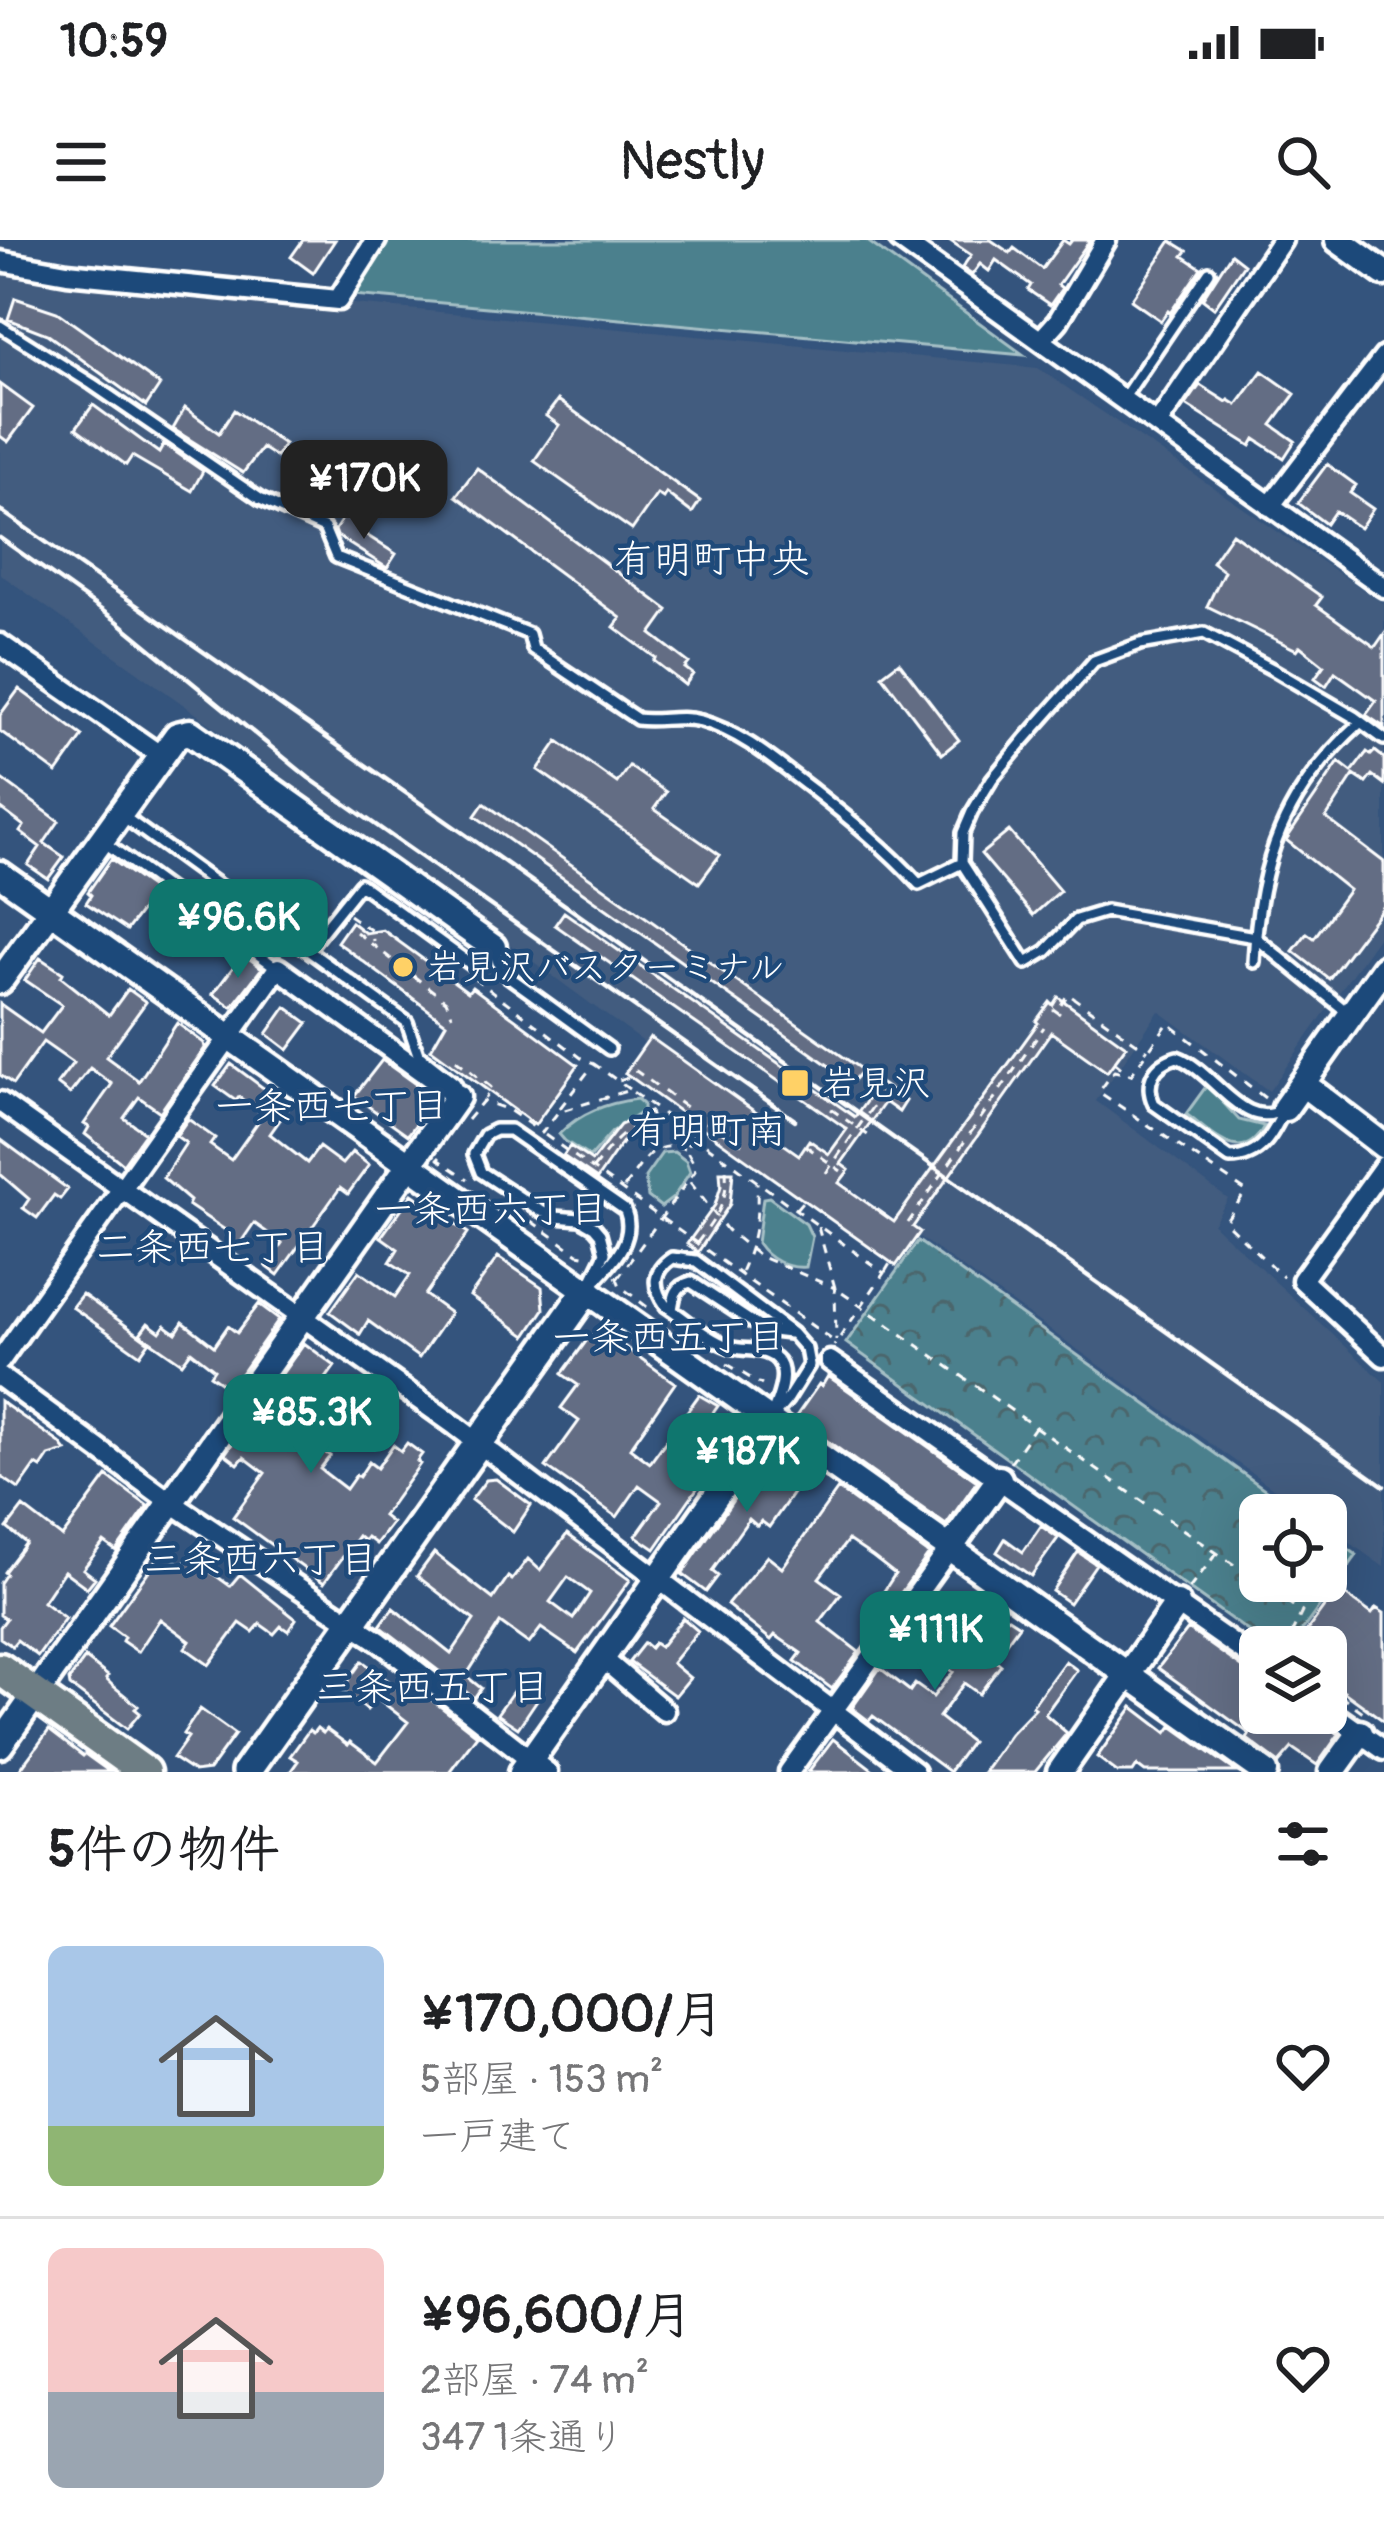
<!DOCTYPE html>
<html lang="ja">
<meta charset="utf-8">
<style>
:root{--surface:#fff;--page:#f2f2f2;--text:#202124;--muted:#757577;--line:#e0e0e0;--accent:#0f766e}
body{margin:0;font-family:Pangolin,"Klee One",sans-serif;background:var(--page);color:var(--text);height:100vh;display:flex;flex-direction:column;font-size:45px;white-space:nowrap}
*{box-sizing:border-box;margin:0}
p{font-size:39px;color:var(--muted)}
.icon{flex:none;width:66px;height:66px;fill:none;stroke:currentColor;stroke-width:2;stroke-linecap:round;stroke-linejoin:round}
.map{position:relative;height:1532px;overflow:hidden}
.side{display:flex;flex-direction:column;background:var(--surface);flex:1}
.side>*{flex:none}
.buttons{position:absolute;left:1239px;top:1254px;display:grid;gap:24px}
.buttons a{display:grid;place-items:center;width:108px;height:108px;border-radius:18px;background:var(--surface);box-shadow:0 12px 48px #0002;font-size:60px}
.price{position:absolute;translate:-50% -102px;padding:0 27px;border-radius:24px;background:var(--accent);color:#fff;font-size:39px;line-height:78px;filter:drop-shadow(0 3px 6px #0008)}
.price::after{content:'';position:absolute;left:50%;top:72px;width:36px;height:27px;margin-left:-18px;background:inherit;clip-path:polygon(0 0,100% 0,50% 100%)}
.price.current{background:#222;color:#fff}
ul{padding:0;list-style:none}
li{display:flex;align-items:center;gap:36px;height:300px;padding:0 48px}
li+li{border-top:3px solid var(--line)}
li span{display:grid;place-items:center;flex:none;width:336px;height:240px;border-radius:18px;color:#555}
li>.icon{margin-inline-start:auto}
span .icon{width:144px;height:144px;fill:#fffc;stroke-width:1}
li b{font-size:51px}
h2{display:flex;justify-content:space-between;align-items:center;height:144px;padding:0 48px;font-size:51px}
.status{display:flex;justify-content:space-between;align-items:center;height:84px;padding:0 60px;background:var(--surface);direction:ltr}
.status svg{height:33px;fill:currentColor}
header{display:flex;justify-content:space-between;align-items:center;height:156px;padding:0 48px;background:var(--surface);font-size:54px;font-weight:600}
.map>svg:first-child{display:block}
.built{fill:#425c7f}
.grass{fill:#4c808d;stroke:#a6c0c6;stroke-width:3}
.forest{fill:url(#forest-crowns);stroke:#a6c0c6;stroke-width:3}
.building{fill:#646d84;stroke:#fff;stroke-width:3;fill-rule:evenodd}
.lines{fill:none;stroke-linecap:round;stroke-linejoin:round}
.service-casing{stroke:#fff;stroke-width:18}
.minor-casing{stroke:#fff;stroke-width:27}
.tertiary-casing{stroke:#fff;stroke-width:33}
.secondary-casing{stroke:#fff;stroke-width:36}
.primary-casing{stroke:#fff;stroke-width:39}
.path{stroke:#fff;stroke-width:3;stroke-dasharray:9 9;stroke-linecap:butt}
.service{stroke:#1f4a7a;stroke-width:9}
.minor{stroke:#1f4a7a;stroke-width:18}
.tertiary{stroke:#1f4a7a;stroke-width:24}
.secondary{stroke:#1f4a7a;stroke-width:27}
.primary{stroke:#6d7d84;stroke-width:30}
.rail{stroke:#fff;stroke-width:4.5}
.path-bridge{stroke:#fff;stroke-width:3;stroke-dasharray:9 9;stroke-linecap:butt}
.poi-dot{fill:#ffd166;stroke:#1f4a7a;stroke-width:4.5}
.labels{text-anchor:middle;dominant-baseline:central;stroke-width:9;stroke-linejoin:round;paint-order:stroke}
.poi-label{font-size:36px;fill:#fff;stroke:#1f4a7a;text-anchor:start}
.neighbourhood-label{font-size:39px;fill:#fff;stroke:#1f4a7a}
</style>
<div class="status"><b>10:59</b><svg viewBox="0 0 49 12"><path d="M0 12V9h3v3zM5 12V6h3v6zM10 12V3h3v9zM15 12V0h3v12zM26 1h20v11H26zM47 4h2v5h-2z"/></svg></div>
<header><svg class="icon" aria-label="menu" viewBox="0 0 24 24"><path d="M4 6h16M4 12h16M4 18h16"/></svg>Nestly<svg class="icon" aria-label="search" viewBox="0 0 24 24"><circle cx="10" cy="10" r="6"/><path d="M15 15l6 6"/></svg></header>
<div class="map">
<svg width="1384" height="1532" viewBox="0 0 1384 1532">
<defs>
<pattern id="forest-crowns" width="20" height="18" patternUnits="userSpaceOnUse" patternTransform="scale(3)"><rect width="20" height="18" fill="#4c808d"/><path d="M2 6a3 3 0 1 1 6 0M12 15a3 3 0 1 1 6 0" fill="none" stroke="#4c666c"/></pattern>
</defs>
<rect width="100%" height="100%" fill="#34547d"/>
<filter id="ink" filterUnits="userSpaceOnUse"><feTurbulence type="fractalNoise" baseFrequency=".00833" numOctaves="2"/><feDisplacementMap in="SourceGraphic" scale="24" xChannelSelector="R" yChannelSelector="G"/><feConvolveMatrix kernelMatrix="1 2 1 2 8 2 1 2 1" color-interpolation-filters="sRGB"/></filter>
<g filter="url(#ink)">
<path class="built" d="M0 31 1038 128 1384 364V689L1269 851 1159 771 1096 861 1228 959 1213 984 1384 1142V1327L1326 1286V1275H1311L610 778 191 470 0 334Z"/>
<path class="grass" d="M386 0H866L1024 115 353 55Z
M1207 845 1239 880 1264 886C1243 929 1211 892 1186 874Z
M637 859 643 864V871L612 892 590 917 565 901 559 894C581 872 607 863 637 859Z
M674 912 686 921 690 932 673 958 661 967 648 957 645 937 662 913Z
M769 957 806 984 812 997 806 1027C786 1029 768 1019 757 1003L763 958Z"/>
<path class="forest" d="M918 1001 1301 1275H1260V1341H1326V1293L1357 1315 1290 1407H1270L846 1103Z"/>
<path class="building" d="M303 0H335L313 33 291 17Z
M949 0H991L1010 13 1014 8 1042 29 1063 0 1069 4 1072 0H1090L1058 45 1062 48 1050 65 1028 50 1031 45 996 20 989 31 980 24 972 35 962 28 971 15Z
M1171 1 1187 11 1183 16 1201 28 1170 73 1168 71 1161 81 1131 60Z
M1231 14 1244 24 1214 68 1202 59Z
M15 58 57 72 160 145 146 166 47 94 8 79Z
M1262 131 1295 154 1272 185 1295 201 1284 218 1255 199 1251 206 1186 165 1200 145 1227 162 1229 160 1237 165Z
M0 144 33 168 8 202 0 196Z
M558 160 700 261 692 273 666 253 663 258 657 254 632 290 534 221 559 185 546 176Z
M93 165 159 213 164 204 203 231 192 251 132 216 126 225 76 188Z
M185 168 219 193 234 170 284 204 276 217 262 208 243 233 173 189Z
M1327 224 1356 245 1350 253 1373 269 1360 288 1335 271 1326 284 1298 263Z
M477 228 668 370 651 394 689 423 685 428 693 434 685 445 654 421 656 418 614 387 621 378 456 256Z
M344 276 362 288 360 291 396 314 387 328 337 296 335 290Z
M1232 293 1322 357 1316 365 1375 407 1384 394V487L1366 475 1376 461 1335 432 1326 446 1315 438 1324 425 1300 406 1297 410 1207 366 1224 331 1212 322Z
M899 422 959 500 942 514 882 435Z
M19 449 83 496 57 533 0 491V475Z
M558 501 617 543 629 526 666 552 654 569 720 615 699 643 538 530Z
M1375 511 1384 518V544L1372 535 1366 543 1354 535 1326 578 1384 622V666L1329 739 1293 711 1307 693 1314 698 1349 650 1286 600 1339 522 1352 532 1367 512 1371 515Z
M0 538 59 581 44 603 64 617 48 639 28 625 40 607 20 592 24 586 0 568Z
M484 563 862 830 852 842 475 576Z
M1009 591 1060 651 1033 675 981 614Z
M111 619 156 651 127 690 86 663 91 655 88 652Z
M564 672 855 877 872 853 863 846 870 836 906 861 899 872 885 862 841 924 849 930 839 943 894 982 1038 783 1036 781 1050 762 1053 765 1058 757 1126 806 1107 832 1051 792 913 987 920 992 896 1026 625 833 650 797 761 876 755 884 799 915 809 900 829 914 847 889 555 685Z
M351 682 365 693 383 690 468 752 472 747 578 825 535 885 431 809 446 783 337 702Z
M243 714 262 728 232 767 213 754Z
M40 718 63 733 61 737 109 775 128 749 146 762 106 817 139 841 177 783 204 803 205 808 160 872 139 857 124 878 145 893 123 924 85 894 89 887 84 884 112 844 90 828 70 854 57 844 73 823 43 802 13 844 0 835V764L41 793 62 765 25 740Z
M286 767 308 783 288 810 267 794Z
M382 820 435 858 408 895 354 856Z
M231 824 289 867 270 894 307 923 319 907 342 924 352 912 369 925 348 954 340 948 278 1035 266 1026 282 1003 254 983 239 1005 226 996 228 992 188 965 190 961 163 938 186 903 176 896 188 879 215 898 210 905 231 920 258 882 263 874 239 857 236 861 215 846Z
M650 872 653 884 626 897 597 939 563 916 570 906 592 921 620 885Z
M0 899 68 949 60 959 54 955 37 978 23 968 29 959 0 934Z
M720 932H733L730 964 698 1012 687 1004 715 965 721 946Z
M412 954 468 993 425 1055 450 1073 419 1118 368 1081 360 1094 330 1072 359 1031 395 1057 410 1035 390 1022 398 1009 381 997Z
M498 1017 542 1047 544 1069 526 1096 470 1056Z
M82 1054 149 1102 140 1115 72 1067Z
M259 1064 279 1079 230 1149 210 1135 214 1129 191 1111 182 1123 140 1094 148 1083 160 1092 165 1085 176 1093 183 1082 214 1106 228 1086 237 1093Z
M607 1094 675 1143 630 1208 650 1223 699 1155 718 1166 706 1183 721 1194 694 1230 705 1237 655 1309 636 1296 661 1261 639 1245 617 1277 546 1227 579 1181 561 1168 578 1145 562 1134 590 1096Z
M304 1103 335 1126 314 1155 332 1168 309 1201 330 1216 320 1229 346 1249 356 1235 359 1237 369 1222 377 1228 393 1205 401 1211 407 1203 422 1214 417 1221 420 1224 383 1276 392 1283 376 1304 367 1297 364 1301 358 1296 324 1343 233 1277 265 1233 244 1217 238 1224 225 1214Z
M828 1136 977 1241 946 1285 795 1178 819 1144 822 1146Z
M361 1143 382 1159 367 1181 363 1178 356 1188 337 1174Z
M0 1161 60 1203 66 1211 49 1216 41 1228 36 1225 19 1249 0 1236Z
M787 1213 810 1229 769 1287 761 1281 757 1286 749 1279 712 1331 718 1336 706 1352 682 1334 747 1240 755 1246 779 1214 784 1217Z
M107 1236 148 1266 116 1311 104 1302 83 1329 95 1338 87 1348 64 1331 43 1362 65 1378 38 1416 17 1400 12 1406 0 1398V1387L6 1379 0 1375V1343L6 1334 4 1332 26 1303 7 1288 23 1267 62 1297Z
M496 1239 531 1265 513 1292 471 1260 486 1240Z
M838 1249 929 1314 880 1382 869 1374 895 1334 873 1317 848 1300 819 1338 841 1354 820 1382 859 1412 832 1449 795 1421 801 1413 775 1395 771 1400 727 1365 767 1316 782 1328Z
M1041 1286 1058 1298 1031 1336 997 1312 1005 1299 1023 1312Z
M567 1294 630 1340 577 1413 541 1388 529 1404 500 1383 466 1436 481 1448 474 1458 380 1386 393 1368 451 1414 474 1380 417 1336 434 1313 493 1359 508 1337 512 1340 528 1319 540 1330ZM568 1337 590 1353 573 1379 550 1362Z
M163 1311 183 1326 189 1316 230 1346 240 1334 296 1379 288 1391 281 1386 274 1394 260 1384 253 1392 240 1383 209 1425 185 1408 190 1401 160 1379 138 1412 122 1401 124 1397 109 1386Z
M1078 1312 1096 1324 1069 1363 1052 1351Z
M1337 1349 1372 1374 1376 1368 1384 1373V1481L1326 1439V1407H1295Z
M1002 1374 1019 1385 994 1419 1001 1425 979 1454 964 1443 939 1477 971 1502 949 1532 873 1476 869 1481 852 1468 880 1428 910 1451 915 1444 933 1457 953 1432 911 1401 920 1388 925 1391 930 1384 972 1415Z
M683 1378 698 1391 672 1423 690 1438 675 1456 629 1422 644 1403 650 1408 654 1403 660 1407Z
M1188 1389 1252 1434 1260 1436 1248 1456 1260 1464V1473H1309L1339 1494 1317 1525 1292 1508 1279 1523 1247 1499 1250 1494 1158 1428Z
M85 1418 108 1436 106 1439 112 1445 138 1466 135 1469 140 1473 127 1489 70 1446 69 1440Z
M362 1421 398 1448 403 1442 425 1458 427 1456 477 1495 449 1532H290L298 1521 290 1516 309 1490 313 1493 317 1488 323 1493 326 1489 348 1505 350 1502 377 1522 408 1482 377 1458 367 1470 341 1450Z
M1065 1421 1077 1430 1045 1474 1067 1493 1063 1498 1035 1532H983L1010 1494 1035 1468 1032 1466Z
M523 1437 543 1451 518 1488 497 1474Z
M1133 1467 1167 1493 1172 1486 1237 1532H1145L1137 1526 1133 1532H1117L1097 1517Z
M200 1469 235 1494 209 1530 194 1532 173 1518 188 1497 183 1494Z
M49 1490 83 1516 85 1514 110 1532H18Z
M833 1499 876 1532H808Z"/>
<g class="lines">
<defs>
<path id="service" d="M0 86 92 144 260 259 324 288 336 317 529 394 533 409 637 479C658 482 679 475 701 481 744 493 778 524 813 550 851 580 886 608 919 644L962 623 963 593 972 572 992 539 1025 499 1094 421 1140 404 1204 393 1272 429 1354 477 1384 499
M1123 159 1209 32
M120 574 407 782 418 814 455 843 457 852
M101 600 277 728
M962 623 1026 723 1046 711 1076 680 1106 671 1255 697 1347 772
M308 709 360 644 472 725
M493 709 501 731 609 809
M1254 722C1259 621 1284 551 1361 482
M1177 817C1214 830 1245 896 1285 868 1273 894 1261 918 1230 918L1154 864C1144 842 1154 824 1177 817Z
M495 890H510L625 970C638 1003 606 1028 587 1050L605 1013 600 994 594 987 580 979 555 977 539 970 481 932 474 914 485 895Z
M672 1018 696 1021 792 1093 806 1109 809 1125 787 1160 769 1181C779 1157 798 1118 759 1111 749 1109 740 1110 730 1107 707 1099 686 1079 666 1066 652 1047 652 1031 672 1018Z
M672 1070C674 1056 675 1046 691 1042L764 1090 789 1093"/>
<path id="minor" d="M900 0 1384 347
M0 21 67 33 338 60 376 0
M1041 100 1058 81 1106 0
M1158 183 1282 0
M1270 266 1384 117
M0 404 161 516
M0 862 456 1186 914 1532
M1384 926 1302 1040 1384 1116
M0 1121 278 728 457 857
M830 1121 1260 1423
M0 1137 172 1263 380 1402 547 1532
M602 1418 664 1471
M1326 1469 1384 1510
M789 1532 950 1308"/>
<path id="tertiary" d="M1338 0 1384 33
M0 634 1265 1532
M0 741 177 495 190 492 493 707
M1303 844 1384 906
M1285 868 1384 728
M950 1308 999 1239
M0 1505 457 857
M522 1532 769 1181
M1060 1532 1177 1364
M1332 1532 1360 1493"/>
<path id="secondary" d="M246 1532 587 1050"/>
<path id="primary" d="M0 1429 144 1532"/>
</defs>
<use href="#service" class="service-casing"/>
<use href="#minor" class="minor-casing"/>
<use href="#tertiary" class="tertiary-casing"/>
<use href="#secondary" class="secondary-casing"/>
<use href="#primary" class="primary-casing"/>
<path class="path" d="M349 675 372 691 373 701
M356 692 446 761 452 775
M474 738 584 820 594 824
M1061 765 1068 754 1148 811
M1053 769 1060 774
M456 820 492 848 485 858
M1114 822 1129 834
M860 837 893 859
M1265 858 1168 783 1131 835 1114 831 1099 852 1246 951 1225 982 1283 1037
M560 868 594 824 629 849
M831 869 869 896
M467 880 483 861 509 870 542 893 558 872 630 850 884 1033 834 1106
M706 882 742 904
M545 895 835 1102
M806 906 841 931
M440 917 438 919 468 939
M593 929C615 900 627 884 664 876
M690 942 727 990 759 1016 835 1048 836 1100
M624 948C643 923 649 901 684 908
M796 969 807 956
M531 981 578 1014 589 1016
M818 987 835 1048 1302 1372 1285 1407
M697 1003C720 972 730 960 725 919
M741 1032C756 999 758 978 757 942
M885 1032 891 1022
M616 1036 620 1046 651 1070
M617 1039 695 931 693 922 685 908 705 881 636 831 630 837 618 840
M727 1124 762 1145
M1010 1223 1035 1187
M1189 1349 1216 1314
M1326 1445 1363 1472"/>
<use href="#service" class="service"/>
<use href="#minor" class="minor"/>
<use href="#tertiary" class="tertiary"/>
<use href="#secondary" class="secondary"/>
<use href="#primary" class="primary"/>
<path class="rail" d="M0 270 489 611 1384 1246
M0 298 117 381 309 538 795 880"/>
<path class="path-bridge" d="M826 933 883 852
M908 983 1044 787"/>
</g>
</g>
<g class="poi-dot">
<circle cx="403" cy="727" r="12"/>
<rect x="780" y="828" width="30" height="30" rx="6"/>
</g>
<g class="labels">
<g class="poi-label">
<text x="427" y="727">岩見沢バスターミナル</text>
<text x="822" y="843">岩見沢</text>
</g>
<g class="neighbourhood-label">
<text x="712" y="319">有明町中央</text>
<text x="332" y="866">一条西七丁目</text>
<text x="708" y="890">有明町南</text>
<text x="491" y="969">一条西六丁目</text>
<text x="213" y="1007">二条西七丁目</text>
<text x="669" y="1097">一条西五丁目</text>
<text x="261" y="1319">三条西六丁目</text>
<text x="433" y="1447">三条西五丁目</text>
</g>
</g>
</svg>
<div class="buttons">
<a><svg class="icon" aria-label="locate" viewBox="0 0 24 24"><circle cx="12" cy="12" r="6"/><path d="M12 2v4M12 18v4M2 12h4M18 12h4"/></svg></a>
<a><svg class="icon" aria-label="layers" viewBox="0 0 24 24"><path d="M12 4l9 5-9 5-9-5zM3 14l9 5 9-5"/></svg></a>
</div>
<b class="price current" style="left:364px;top:302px">¥170K</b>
<b class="price" style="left:238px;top:741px">¥96.6K</b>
<b class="price" style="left:311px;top:1236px">¥85.3K</b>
<b class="price" style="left:747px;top:1275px">¥187K</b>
<b class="price" style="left:935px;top:1453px">¥111K</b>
</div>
<section class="side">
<h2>5件の物件<svg class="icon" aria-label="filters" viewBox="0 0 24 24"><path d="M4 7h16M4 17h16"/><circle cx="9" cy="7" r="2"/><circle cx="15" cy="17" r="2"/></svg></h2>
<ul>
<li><span style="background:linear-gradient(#a9c7e8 75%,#8fb573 0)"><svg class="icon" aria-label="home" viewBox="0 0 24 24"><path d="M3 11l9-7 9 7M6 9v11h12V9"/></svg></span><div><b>¥170,000/月</b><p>5部屋 · 153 m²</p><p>一戸建て</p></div><svg class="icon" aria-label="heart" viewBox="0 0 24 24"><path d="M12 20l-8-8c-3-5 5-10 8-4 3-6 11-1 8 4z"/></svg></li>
<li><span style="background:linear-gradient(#f6c9c9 60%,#9aa5b1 0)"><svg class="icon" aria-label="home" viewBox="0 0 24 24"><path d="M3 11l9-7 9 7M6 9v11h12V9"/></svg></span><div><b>¥96,600/月</b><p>2部屋 · 74 m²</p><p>347 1条通り</p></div><svg class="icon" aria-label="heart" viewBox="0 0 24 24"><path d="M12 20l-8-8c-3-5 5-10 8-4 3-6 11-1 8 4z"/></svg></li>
</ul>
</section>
